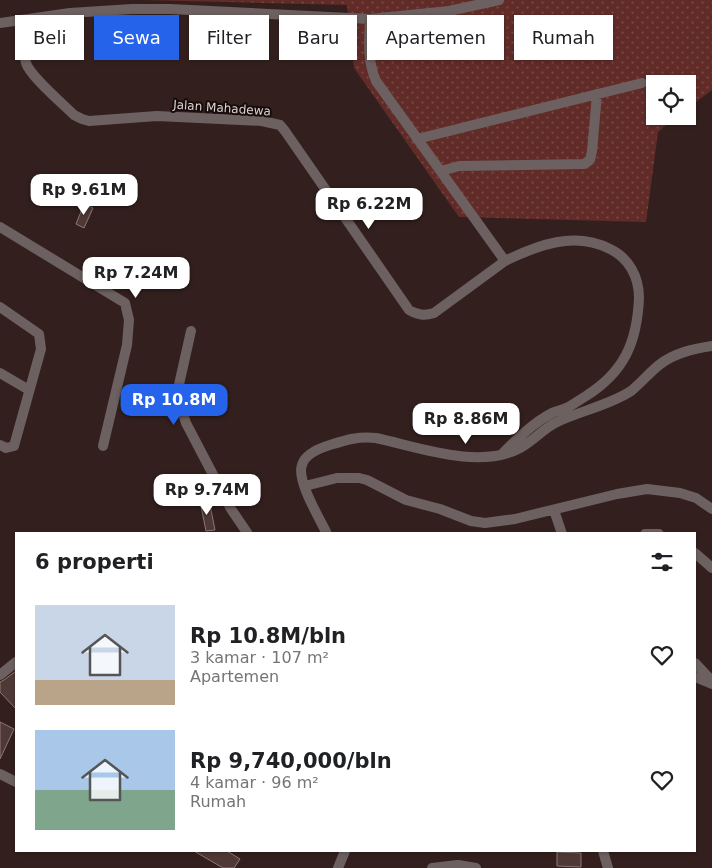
<!DOCTYPE html>
<html lang="id">
<meta charset="utf-8">
<style>
:root{--surface:#fff;--page:#f6f6f6;--text:#202124;--muted:#757577;--accent:#2563eb}
body{margin:0;font-family:"DejaVu Sans",sans-serif;background:var(--page);color:var(--text);height:100vh;display:flex;flex-direction:column;font-size:19px;white-space:nowrap}
*{box-sizing:border-box;margin:0}
p{font-size:16px;color:var(--muted)}
.icon{flex:none;width:28px;height:28px;fill:none;stroke:currentColor;stroke-width:2;stroke-linecap:round;stroke-linejoin:round}
.map{position:relative;flex:1;overflow:hidden}
.sheet{position:absolute;left:15px;top:532px;width:681px;height:320px;display:flex;flex-direction:column;background:var(--surface);border-radius:0px;box-shadow:0 1px 4px #0004}
.sheet>*{flex:none}
.top-card{position:absolute;left:15px;top:15px;width:682px;height:45px;display:flex;gap:10px}
.fabs{position:absolute;left:646px;top:75px;display:grid;gap:10px}
.fabs a{display:grid;place-items:center;width:50px;height:50px;border-radius:0px;background:var(--surface);box-shadow:0 1px 4px #0004;font-size:25px}
.price{position:absolute;translate:-50% -42px;padding:0 11px;border-radius:10px;background:#fff;color:#222;font-size:16px;line-height:32px;filter:drop-shadow(0 1px 2px #0008)}
.price::after{content:'';position:absolute;left:50%;top:30px;width:15px;height:11px;margin-left:-8px;background:inherit;clip-path:polygon(0 0,100% 0,50% 100%)}
.price.active{background:var(--accent);color:#fff}
ul{padding:0;list-style:none}
li{display:flex;align-items:center;gap:15px;height:125px;padding:0 20px}
li span{display:grid;place-items:center;flex:none;width:140px;height:100px;border-radius:0px;color:#555}
li>.icon{margin-inline-start:auto}
span .icon{width:60px;height:60px;fill:#fffc;stroke-width:1}
li b{font-size:21px}
h2{display:flex;justify-content:space-between;align-items:center;height:60px;padding:0 20px;font-size:21px}
.chip{padding:0 18px;border-radius:0px;background:var(--surface);box-shadow:0 1px 4px #0004;font-size:18px;line-height:45px}
.chip.active{background:var(--accent);color:#fff}
.map>svg:first-child{display:block}
.grass{fill:url(#grass-dots)}
.building{fill:#4e3937;stroke:#8e7673}
.lines{fill:none;stroke-linecap:round;stroke-linejoin:round}
.street{stroke:#6c6160;stroke-width:10}
.labels{text-anchor:middle;dominant-baseline:central;stroke-width:4;stroke-linejoin:round;paint-order:stroke}
.street-label{font-size:12px;fill:#ded1cf;stroke:#150c0b}
</style>
<div class="map">
<svg width="712" height="868" viewBox="0 0 712 868">
<defs>
<pattern id="grass-dots" width="8" height="8" patternUnits="userSpaceOnUse" patternTransform="scale(1.25)"><rect width="8" height="8" fill="#612b28"/><path d="M2 2h.1M6 6h.1" fill="none" stroke="#774946" stroke-width="1.8" stroke-linecap="round"/></pattern>
</defs>
<rect width="100%" height="100%" fill="#33201e"/>
<path class="grass" d="M143 0H712V90L688 108V84H655V116H677L658 132 646 222 459 217 354 68 347 5Z"/>
<path class="building" d="M84 204 93 208 84 228 76 224Z
M209 500 215 530 206 531 200 501Z
M16 671V709L0 692V682L4 680Z
M0 722 14 729 0 759Z
M194 851H227L240 859 234 868H223Z
M557 852 581 853V867L557 866Z"/>
<g class="lines">
<path class="street" d="M28 20C26 34 22 50 26 63 30 76 63 104 74 115L82 119 89 121 157 116 262 121 280 125 285 131 409 310C418 315 424 316 434 313L505 261 376 81C367 60 369 41 370 19
M0 23 70 13 132 9H170L370 19 449 11 499 0
M417 139 642 83
M441 171 459 166 584 164 590 160 592 151 597 94
M0 227 125 303 129 320 127 345 103 446
M0 307 39 334 41 349 14 446 6 448 0 445
M191 331 178 389 179 401 186 423 231 509 248 534
M0 373 29 390
M502 454C517 439 533 423 552 413 556 411 562 410 566 408 573 405 579 400 586 396 624 372 637 343 639 298 639 277 629 258 610 249 574 231 538 245 505 261
M305 486 337 478H359L367 480 406 500 440 509 471 521 485 523 515 519 617 494 647 489 680 493 696 498 712 509
M554 510 562 534
M327 534C320 519 296 480 302 465 305 454 320 448 330 445 346 440 358 436 376 438 418 447 479 470 520 448 533 441 544 428 557 422 580 411 610 405 631 391 641 383 649 373 659 365 674 353 693 349 712 346
M645 534H659
M695 553 712 568
M695 663 712 681
M0 675 16 662
M695 677 712 684
M0 774 16 782
M603 851 608 868
M338 868 345 851
M432 868 458 865 476 868"/>
</g>
<g class="labels">
<g class="street-label">
<text transform="translate(222 108) rotate(4)">Jalan Mahadewa</text>
</g>
</g>
</svg>
<div class="fabs">
<a><svg class="icon" aria-label="locate" viewBox="0 0 24 24"><circle cx="12" cy="12" r="6"/><path d="M12 2v4M12 18v4M2 12h4M18 12h4"/></svg></a>
</div>
<b class="price" style="left:84px;top:216px">Rp 9.61M</b>
<b class="price" style="left:369px;top:230px">Rp 6.22M</b>
<b class="price" style="left:136px;top:299px">Rp 7.24M</b>
<b class="price active" style="left:174px;top:426px">Rp 10.8M</b>
<b class="price" style="left:466px;top:445px">Rp 8.86M</b>
<b class="price" style="left:207px;top:516px">Rp 9.74M</b>
<div class="top-card">
<a class="chip">Beli</a>
<a class="chip active">Sewa</a>
<a class="chip">Filter</a>
<a class="chip">Baru</a>
<a class="chip">Apartemen</a>
<a class="chip">Rumah</a>
</div>
<section class="sheet">
<h2>6 properti<svg class="icon" aria-label="filters" viewBox="0 0 24 24"><path d="M4 7h16M4 17h16"/><circle cx="9" cy="7" r="2"/><circle cx="15" cy="17" r="2"/></svg></h2>
<ul>
<li><span style="background:linear-gradient(#c9d6e8 75%,#b9a48a 0)"><svg class="icon" aria-label="home" viewBox="0 0 24 24"><path d="M3 11l9-7 9 7M6 9v11h12V9"/></svg></span><div><b>Rp 10.8M/bln</b><p>3 kamar · 107 m²</p><p>Apartemen</p></div><svg class="icon" aria-label="heart" viewBox="0 0 24 24"><path d="M12 20l-8-8c-3-5 5-10 8-4 3-6 11-1 8 4z"/></svg></li>
<li><span style="background:linear-gradient(#a9c7e8 60%,#7fa58c 0)"><svg class="icon" aria-label="home" viewBox="0 0 24 24"><path d="M3 11l9-7 9 7M6 9v11h12V9"/></svg></span><div><b>Rp 9,740,000/bln</b><p>4 kamar · 96 m²</p><p>Rumah</p></div><svg class="icon" aria-label="heart" viewBox="0 0 24 24"><path d="M12 20l-8-8c-3-5 5-10 8-4 3-6 11-1 8 4z"/></svg></li>
</ul>
</section>
</div>
